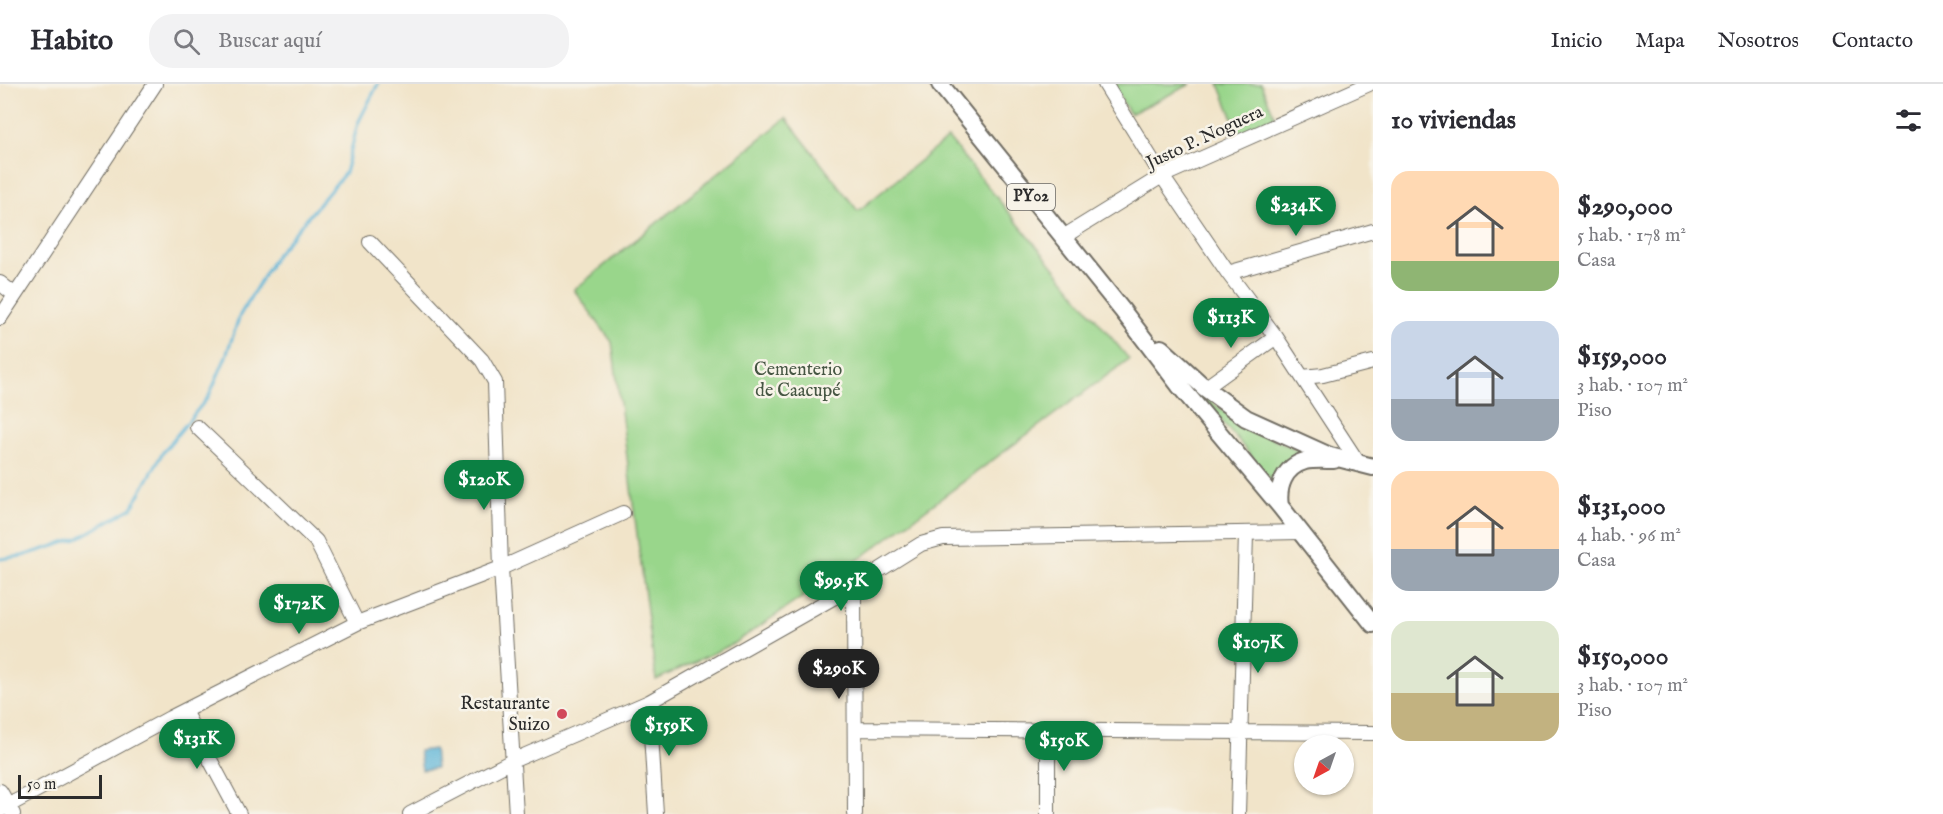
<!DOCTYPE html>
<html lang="es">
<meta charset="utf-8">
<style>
:root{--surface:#fff;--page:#f2f2f3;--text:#2b2b33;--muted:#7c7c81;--line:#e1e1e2;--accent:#0b8043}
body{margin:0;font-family:"IM FELL English",serif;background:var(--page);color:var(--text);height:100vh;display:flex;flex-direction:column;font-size:22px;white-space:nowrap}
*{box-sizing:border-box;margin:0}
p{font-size:20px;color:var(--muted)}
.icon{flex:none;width:33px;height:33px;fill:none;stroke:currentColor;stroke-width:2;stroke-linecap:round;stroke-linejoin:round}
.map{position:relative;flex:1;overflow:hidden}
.details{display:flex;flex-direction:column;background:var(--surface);width:570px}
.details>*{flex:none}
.needle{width:39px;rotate:220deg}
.controls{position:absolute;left:1294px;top:651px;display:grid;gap:12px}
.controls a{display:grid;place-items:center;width:60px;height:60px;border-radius:50%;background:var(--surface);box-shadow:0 2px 4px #0004;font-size:30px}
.scale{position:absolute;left:18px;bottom:15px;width:84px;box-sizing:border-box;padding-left:6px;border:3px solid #2b2b2b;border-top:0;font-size:16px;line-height:21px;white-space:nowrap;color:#2b2b2b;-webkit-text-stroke:4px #f7f3e8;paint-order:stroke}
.price{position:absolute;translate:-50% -51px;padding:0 14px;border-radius:21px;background:var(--accent);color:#fff;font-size:20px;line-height:39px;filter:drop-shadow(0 2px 3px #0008)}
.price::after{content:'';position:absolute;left:50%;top:36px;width:18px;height:14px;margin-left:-9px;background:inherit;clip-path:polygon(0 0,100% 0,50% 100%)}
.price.active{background:#222;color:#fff}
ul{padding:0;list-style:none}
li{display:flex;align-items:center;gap:18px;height:150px;padding:0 18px}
li span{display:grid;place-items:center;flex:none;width:168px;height:120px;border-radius:18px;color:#555}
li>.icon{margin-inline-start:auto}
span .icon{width:72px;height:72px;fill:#fffc;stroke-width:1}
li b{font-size:26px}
h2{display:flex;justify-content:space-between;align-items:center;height:72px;padding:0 18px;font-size:26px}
header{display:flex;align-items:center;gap:36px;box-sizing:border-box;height:84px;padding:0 30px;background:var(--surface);border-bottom:2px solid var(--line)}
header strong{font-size:28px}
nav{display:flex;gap:33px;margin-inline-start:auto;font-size:21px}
.search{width:420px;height:54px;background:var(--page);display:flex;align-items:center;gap:15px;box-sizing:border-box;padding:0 21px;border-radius:24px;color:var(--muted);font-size:22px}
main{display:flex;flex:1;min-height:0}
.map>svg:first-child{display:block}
.green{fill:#99d68b;stroke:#62805b;stroke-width:1.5}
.water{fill:#5ab4d8;stroke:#427082;stroke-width:1.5}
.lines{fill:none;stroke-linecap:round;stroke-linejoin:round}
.stream{stroke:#5ab4d8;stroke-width:3}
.minor-casing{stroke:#706c62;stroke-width:16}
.major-casing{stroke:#706c62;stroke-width:20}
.minor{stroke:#fff;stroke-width:14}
.major{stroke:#fff;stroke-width:16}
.poi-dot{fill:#d1495b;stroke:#f7f3e8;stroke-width:2}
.labels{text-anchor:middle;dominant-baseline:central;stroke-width:5;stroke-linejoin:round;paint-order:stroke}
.shield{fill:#f7f3e8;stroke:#686764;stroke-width:1.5}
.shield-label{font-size:16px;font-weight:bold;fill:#2b2b2b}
.street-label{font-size:18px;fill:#2b2b2b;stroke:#f7f3e8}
.park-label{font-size:18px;fill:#465643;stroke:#f7f3e8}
.poi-label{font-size:18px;fill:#2b2b2b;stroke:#f7f3e8;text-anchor:end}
</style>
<header>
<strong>Habito</strong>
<div class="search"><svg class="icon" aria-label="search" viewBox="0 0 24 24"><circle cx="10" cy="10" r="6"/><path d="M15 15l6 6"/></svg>Buscar aquí</div>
<nav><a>Inicio</a><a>Mapa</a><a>Nosotros</a><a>Contacto</a></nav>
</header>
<main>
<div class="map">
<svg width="1373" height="730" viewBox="0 0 1373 730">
<rect width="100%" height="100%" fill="#f7f3e8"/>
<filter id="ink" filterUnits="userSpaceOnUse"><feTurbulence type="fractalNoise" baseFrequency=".0167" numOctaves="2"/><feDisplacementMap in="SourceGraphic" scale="12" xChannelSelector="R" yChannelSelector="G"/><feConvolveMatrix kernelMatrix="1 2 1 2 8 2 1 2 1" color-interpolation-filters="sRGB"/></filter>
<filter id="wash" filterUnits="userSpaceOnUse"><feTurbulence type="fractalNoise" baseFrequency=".008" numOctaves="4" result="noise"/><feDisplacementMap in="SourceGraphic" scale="24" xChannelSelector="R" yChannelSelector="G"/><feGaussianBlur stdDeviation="1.35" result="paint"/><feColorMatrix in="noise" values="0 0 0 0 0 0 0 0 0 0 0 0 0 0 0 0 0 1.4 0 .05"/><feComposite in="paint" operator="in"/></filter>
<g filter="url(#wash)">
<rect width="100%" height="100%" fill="#f1e4c9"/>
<path class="green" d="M1112 0H1191L1130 30Z
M1219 0H1261L1275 33 1239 50Z
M786 34 858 127 948 54 1129 275 862 473 733 560 656 596 612 258 574 206Z
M1199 310 1245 341 1306 370 1273 398 1272 397Z"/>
<path class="water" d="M434 665 436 684 422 686 419 667Z"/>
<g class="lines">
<path class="stream" d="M0 475 22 472 77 455 132 424 163 368 209 312 225 275 240 231 276 171 345 89 358 39 378 0"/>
</g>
</g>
<g filter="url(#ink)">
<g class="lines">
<defs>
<path id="minor" d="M1105 0 1162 92 1228 189 1276 253 1359 380
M1063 153 1162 92 1369 0
M370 158 482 276 495 298 501 484 516 730
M1228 189 1373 147
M0 199 15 211
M0 234 155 0
M1302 293 1323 291 1373 278
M1205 304 1276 253
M197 343 316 457 357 539
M854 502 855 730
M649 618 656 730
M184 627 239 730
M855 645 1373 649
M0 707 13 730
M0 726 170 634 357 539 501 484 623 429
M410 730 512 677 649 618 854 502 921 460 943 454 1301 448
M1048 730V645
M1238 730 1246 450"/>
<path id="major" d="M940 0 1122 226 1179 301 1280 422 1373 540
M1161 264 1205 304 1246 334 1330 372 1373 383
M1280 422C1277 403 1284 383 1305 377 1314 375 1325 376 1334 376"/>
</defs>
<use href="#minor" class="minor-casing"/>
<use href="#major" class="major-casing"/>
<use href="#minor" class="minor"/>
<use href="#major" class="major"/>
</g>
</g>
<circle class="poi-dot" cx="562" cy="630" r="6"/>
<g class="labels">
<rect class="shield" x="1007" y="100" width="48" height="26" rx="4.5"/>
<g class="shield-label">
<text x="1031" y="113">PY02</text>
</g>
<g class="street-label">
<text transform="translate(1205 54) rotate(-25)">Justo P. Noguera</text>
</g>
<g class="park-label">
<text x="798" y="286">Cementerio<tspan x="798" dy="21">de Caacupé</tspan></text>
</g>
<g class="poi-label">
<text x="550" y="620">Restaurante<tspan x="550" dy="21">Suizo</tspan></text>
</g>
</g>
</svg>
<div class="controls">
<a><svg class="needle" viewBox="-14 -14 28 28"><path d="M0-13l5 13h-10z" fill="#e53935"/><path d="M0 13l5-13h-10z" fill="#7c7c81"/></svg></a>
</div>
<div class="scale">50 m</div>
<b class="price" style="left:1296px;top:153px">$234K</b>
<b class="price" style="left:1231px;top:265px">$113K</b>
<b class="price" style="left:484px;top:427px">$120K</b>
<b class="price" style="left:841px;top:528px">$99.5K</b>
<b class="price" style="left:299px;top:551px">$172K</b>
<b class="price" style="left:1258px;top:590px">$107K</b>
<b class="price active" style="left:839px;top:616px">$290K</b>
<b class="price" style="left:669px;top:673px">$159K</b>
<b class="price" style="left:197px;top:686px">$131K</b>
<b class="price" style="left:1064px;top:688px">$150K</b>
</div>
<section class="details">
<h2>10 viviendas<svg class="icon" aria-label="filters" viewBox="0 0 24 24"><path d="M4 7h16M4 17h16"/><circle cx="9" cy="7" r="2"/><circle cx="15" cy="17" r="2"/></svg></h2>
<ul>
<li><span style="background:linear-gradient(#ffd9b3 75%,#8fb573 0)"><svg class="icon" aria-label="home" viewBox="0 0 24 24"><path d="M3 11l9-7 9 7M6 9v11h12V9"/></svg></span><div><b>$290,000</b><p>5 hab. · 178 m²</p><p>Casa</p></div></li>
<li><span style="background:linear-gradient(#c9d6e8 65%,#9aa5b1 0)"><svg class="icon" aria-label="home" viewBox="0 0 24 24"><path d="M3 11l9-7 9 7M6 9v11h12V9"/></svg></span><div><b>$159,000</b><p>3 hab. · 107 m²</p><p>Piso</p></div></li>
<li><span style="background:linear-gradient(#ffd9b3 65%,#9aa5b1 0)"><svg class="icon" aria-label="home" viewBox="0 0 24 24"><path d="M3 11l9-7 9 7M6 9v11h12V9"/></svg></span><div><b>$131,000</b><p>4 hab. · 96 m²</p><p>Casa</p></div></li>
<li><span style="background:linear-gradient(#dfe7d0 60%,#c2b280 0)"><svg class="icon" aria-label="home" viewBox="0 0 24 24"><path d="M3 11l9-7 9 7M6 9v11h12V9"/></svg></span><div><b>$150,000</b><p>3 hab. · 107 m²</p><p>Piso</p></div></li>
</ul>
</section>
</main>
